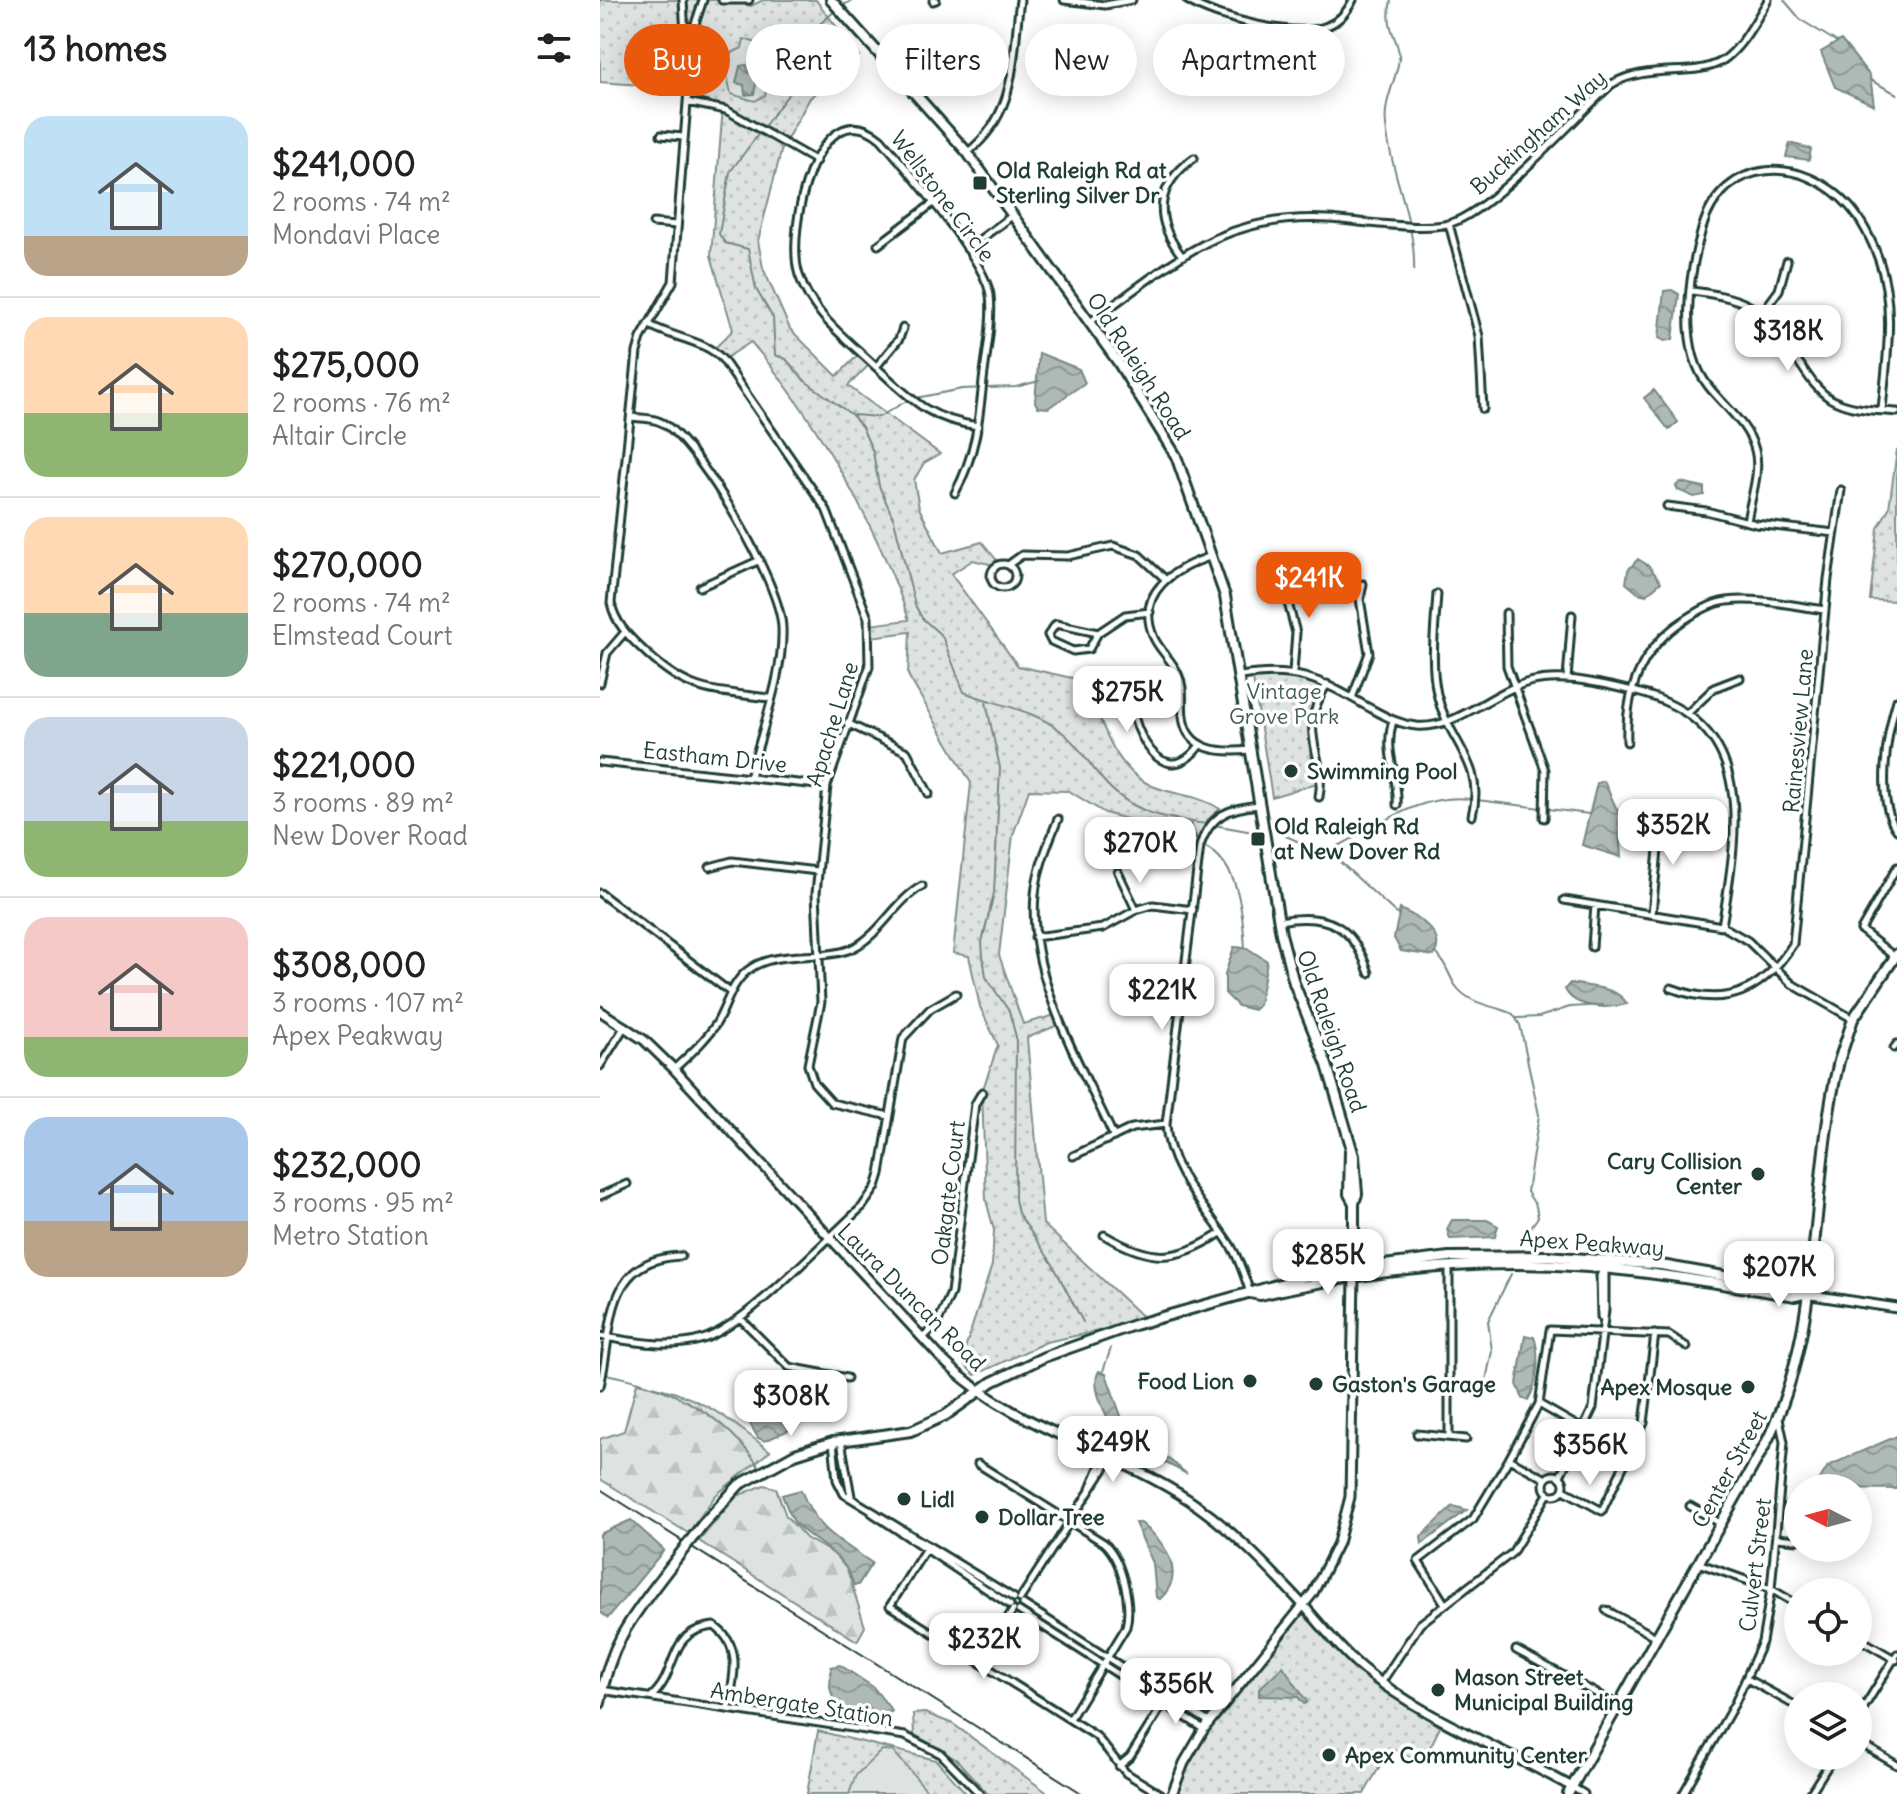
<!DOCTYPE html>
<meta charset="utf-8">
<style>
:root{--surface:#fff;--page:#f6f6f6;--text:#222;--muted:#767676;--line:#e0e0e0;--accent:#ea580c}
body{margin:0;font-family:Delius,sans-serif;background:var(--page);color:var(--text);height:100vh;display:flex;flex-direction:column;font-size:30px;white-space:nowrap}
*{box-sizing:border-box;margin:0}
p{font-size:26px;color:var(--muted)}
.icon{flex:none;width:44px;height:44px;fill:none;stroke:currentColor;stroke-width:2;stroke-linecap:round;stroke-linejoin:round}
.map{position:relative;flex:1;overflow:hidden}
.drawer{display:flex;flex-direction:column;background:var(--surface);width:600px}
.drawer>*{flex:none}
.hud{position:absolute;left:24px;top:24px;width:760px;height:72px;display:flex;gap:16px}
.needle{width:52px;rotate:276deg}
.tools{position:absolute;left:1184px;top:1474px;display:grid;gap:16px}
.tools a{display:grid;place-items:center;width:88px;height:88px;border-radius:50%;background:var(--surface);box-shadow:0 4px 20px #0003;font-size:40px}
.price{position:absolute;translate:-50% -68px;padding:0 18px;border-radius:16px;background:#fff;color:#222;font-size:26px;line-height:52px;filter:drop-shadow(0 2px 4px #0008)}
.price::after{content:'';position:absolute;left:50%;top:48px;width:24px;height:18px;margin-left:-12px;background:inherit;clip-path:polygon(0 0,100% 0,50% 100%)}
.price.on{background:var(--accent);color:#fff}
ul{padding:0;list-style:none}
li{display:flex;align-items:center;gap:24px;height:200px;padding:0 24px}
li+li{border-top:2px solid var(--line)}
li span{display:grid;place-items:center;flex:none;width:224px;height:160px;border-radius:24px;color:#555}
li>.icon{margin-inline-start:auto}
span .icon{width:96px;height:96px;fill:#fffc;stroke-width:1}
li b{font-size:34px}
h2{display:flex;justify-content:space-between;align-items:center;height:96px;padding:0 24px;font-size:34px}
.tag{padding:0 28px;border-radius:36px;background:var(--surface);box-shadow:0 4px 20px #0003;font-size:28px;line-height:72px}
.tag.on{background:var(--accent);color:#fff}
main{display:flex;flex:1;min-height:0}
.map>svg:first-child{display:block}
.green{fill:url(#green-dots);stroke:#7e908b;stroke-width:2}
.forest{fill:url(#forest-firs);stroke:#7e908b;stroke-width:2}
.pitch{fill:#dee3e2;stroke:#7e908b;stroke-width:2}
.water{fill:url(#water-waves);stroke:#758883;stroke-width:2}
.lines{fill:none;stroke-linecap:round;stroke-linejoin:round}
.stream{stroke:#758883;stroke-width:2}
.minor-casing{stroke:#1f3d34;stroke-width:11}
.tertiary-casing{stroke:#1f3d34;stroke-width:13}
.secondary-casing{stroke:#1f3d34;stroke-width:14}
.minor{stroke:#fff;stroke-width:5}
.tertiary{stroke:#fff;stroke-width:7}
.secondary{stroke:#fff;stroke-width:8}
.rail{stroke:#1f3d34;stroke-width:2}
.secondary-bridge-casing{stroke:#1f3d34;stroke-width:14;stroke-linecap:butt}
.secondary-bridge{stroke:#fff;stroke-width:8}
.poi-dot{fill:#1f3d34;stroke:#fff;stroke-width:3}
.labels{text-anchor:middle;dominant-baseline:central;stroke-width:7;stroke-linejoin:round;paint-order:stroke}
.street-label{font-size:22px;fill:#1f3d34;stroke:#fff}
.poi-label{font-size:22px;font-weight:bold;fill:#1f3d34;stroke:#fff;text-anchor:start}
.park-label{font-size:22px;fill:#455e57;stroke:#fff}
</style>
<main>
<section class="drawer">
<h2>13 homes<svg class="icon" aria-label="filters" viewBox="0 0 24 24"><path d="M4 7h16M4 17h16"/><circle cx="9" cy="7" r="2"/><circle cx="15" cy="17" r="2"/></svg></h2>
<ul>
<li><span style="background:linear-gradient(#bfe0f5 75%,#b9a48a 0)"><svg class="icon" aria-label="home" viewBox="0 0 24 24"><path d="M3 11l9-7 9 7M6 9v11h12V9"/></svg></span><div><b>$241,000</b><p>2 rooms · 74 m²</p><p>Mondavi Place</p></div></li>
<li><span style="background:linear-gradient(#ffd9b3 60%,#8fb573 0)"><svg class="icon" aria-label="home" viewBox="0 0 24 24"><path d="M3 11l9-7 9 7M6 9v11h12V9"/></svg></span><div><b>$275,000</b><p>2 rooms · 76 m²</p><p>Altair Circle</p></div></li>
<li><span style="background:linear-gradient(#ffd9b3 60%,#7fa58c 0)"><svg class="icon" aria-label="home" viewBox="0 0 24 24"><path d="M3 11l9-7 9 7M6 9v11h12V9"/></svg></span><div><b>$270,000</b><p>2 rooms · 74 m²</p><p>Elmstead Court</p></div></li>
<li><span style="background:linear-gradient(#c9d6e8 65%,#8fb573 0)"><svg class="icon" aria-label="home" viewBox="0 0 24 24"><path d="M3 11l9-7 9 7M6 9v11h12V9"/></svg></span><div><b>$221,000</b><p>3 rooms · 89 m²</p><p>New Dover Road</p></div></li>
<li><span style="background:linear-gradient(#f6c9c9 75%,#8fb573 0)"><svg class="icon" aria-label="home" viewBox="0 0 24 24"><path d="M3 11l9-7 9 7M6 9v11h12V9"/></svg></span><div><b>$308,000</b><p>3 rooms · 107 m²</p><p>Apex Peakway</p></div></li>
<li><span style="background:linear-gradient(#a9c7e8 65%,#b9a48a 0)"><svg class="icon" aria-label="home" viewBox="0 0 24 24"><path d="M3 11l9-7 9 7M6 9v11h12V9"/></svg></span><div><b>$232,000</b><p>3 rooms · 95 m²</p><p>Metro Station</p></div></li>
</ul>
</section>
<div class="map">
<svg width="1297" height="1794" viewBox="0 0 1297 1794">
<defs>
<pattern id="green-dots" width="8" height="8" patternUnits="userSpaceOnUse" patternTransform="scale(2)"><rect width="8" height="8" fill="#dee3e2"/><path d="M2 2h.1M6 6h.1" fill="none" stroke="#bec4c2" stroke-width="1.8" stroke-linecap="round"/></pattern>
<pattern id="forest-firs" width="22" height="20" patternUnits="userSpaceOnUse" patternTransform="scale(2)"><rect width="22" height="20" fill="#dee3e2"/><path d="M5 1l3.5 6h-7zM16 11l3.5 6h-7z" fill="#bec4c2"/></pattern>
<pattern id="water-waves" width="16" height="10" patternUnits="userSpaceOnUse" patternTransform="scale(2)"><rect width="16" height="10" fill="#afbab7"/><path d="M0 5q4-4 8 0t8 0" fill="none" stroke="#8e9896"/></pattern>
</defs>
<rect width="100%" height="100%" fill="#fff"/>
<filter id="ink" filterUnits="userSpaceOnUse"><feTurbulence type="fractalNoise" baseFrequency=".0125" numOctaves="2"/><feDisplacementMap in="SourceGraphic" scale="16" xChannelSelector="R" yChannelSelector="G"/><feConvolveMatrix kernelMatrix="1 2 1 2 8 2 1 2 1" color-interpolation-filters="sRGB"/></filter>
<g filter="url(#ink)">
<path class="green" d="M0 0H125L151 6 163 0H216L259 56 210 98 182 148 158 241 163 268 190 329 237 376 261 352 272 362 248 386 340 454 324 463 314 480 319 508 342 553 382 542 398 562 393 565 373 560 351 574 418 666 486 681C500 717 512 767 550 785 574 796 598 794 620 809L607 820 599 839 505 813 469 791 429 790 413 835 399 955 423 1024 459 1014 463 1023 427 1038 443 1224 547 1321 446 1342 375 1375 361 1361 392 1265 394 1230 386 1200 382 1092 398 1045 380 1007 369 956 353 953 371 783 308 675 310 632 271 637 269 625 309 620C279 529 214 415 151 342L123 360 113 350 133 330 111 256 123 106 92 97 82 88 0 82Z
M1297 450V601L1270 600 1278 528 1289 508Z
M666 676C683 675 711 674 719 690 703 723 708 749 717 783L672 797 653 679Z
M703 1606 754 1670 840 1727 823 1762 790 1748 764 1794H574L612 1722Z
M325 1713 353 1724 449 1794H388L357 1760 314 1734 313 1714Z
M218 1731 336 1760 367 1794H207Z"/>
<path class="forest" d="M37 1383C96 1393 124 1415 170 1451L116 1495 88 1533 0 1479V1439L24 1431Z
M164 1485 176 1488 186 1516 206 1538 234 1554 247 1569 265 1627 257 1641 99 1541 137 1496Z"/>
<path class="pitch" d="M144 39 160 44 158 56 169 79 165 95 155 101 131 94 126 71 120 65 132 53 142 48Z
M282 1750 293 1751 330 1794H249L256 1775Z"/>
<path class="water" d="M1241 40 1270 76 1274 105 1235 87 1221 52Z
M63 49 67 66 62 72H48L47 66Z
M147 65 148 72 158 74 154 94 145 95 144 85 136 83 140 66Z
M1190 143 1211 149 1209 160 1186 157Z
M1072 290 1079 294 1073 339 1065 341 1059 338 1064 291Z
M439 353 479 369 485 383 448 408 438 407 435 402Z
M1054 390 1078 422 1069 430 1044 398Z
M1080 482 1104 487V495L1094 497 1078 490 1076 486Z
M1038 559 1049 566 1061 582 1046 595 1038 593 1026 583 1028 570Z
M1004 781 1018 812 1021 857 982 845 997 783Z
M800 909C818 917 847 933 834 956L801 951 794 938Z
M634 947 647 948 667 961 659 1005 654 1010 638 1006 625 993V974Z
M970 983C989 987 1017 986 1027 1004 1008 1009 974 1009 965 989Z
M852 1220H887L898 1226 895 1237 850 1239 847 1229Z
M925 1335 934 1337C940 1354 938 1384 928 1400L923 1399 917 1384Z
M499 1371 506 1374 526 1430 523 1437 515 1433C508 1417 489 1387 499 1371Z
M171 1417 198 1426 165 1441 158 1438 148 1420Z
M1297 1436V1489L1222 1488 1217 1484 1228 1466Z
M539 1441 548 1442 587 1474 541 1450Z
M201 1490C216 1530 239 1540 272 1563L258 1585H254C242 1550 220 1548 196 1524 190 1517 186 1504 182 1495Z
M853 1506 867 1510 822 1544 821 1537Z
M31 1520 64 1550 8 1618 0 1612V1534Z
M541 1523C564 1541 588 1574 560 1599L556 1597 553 1563 535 1523Z
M240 1665 273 1687 292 1711 283 1718 236 1708 230 1688 231 1667Z
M683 1666 707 1702 704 1704 698 1697 659 1696V1689Z"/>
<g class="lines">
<path class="stream" d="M791 0C784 32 801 40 799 59 796 82 783 101 786 125 790 173 816 221 814 270
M1184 0 1201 20 1237 42
M241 6 254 0
M236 10 199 42 190 92 130 172 119 234 125 243 148 249 156 289 173 318 175 355 186 359 205 381 252 415 262 427 273 452 279 486 294 520 315 605 322 618 342 636 364 692C396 705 434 709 462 732 479 745 488 763 502 779 530 813 566 819 607 824
M1270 80 1297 94
M316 398 362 389 416 387 439 381
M253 415 279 417 310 399
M386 702 400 768 394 893 382 942 383 956 386 977 409 1011 416 1037 415 1199 418 1213 452 1263 483 1322
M877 800 989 814
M590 823 598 842
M614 825 653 832
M677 832 737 859 799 916
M604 846C639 863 643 913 645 949
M726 852C773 831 817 792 871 799
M835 952C846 962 847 972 855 985 869 1005 893 1005 913 1014L920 1025 939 1115 927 1192 936 1206 938 1217 919 1244
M917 1018 939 1017 970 1007 1003 1005
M503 1371 511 1348
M5 1374C68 1385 126 1414 161 1470
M885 1385 892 1351 888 1321 911 1274"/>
<defs>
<path id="minor" d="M83 0 88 90 73 282 41 338 37 352 11 603C15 622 27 635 41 648 87 693 108 690 169 698
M122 0H149
M464 0 505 5 532 0
M587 0C615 18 696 39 727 26 740 21 747 12 753 0
M333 1 336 0
M87 48 103 0
M87 102 126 110 216 161
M61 135 83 137
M368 152C418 113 412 57 420 0
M53 223 76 225
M849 224 879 336 883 409
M278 245 332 204
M367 249 413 215
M582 256C554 220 554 187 594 158
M1092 291C1162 300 1163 313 1202 367 1210 379 1218 391 1231 399 1250 410 1275 410 1297 412
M1162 313 1179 290 1187 261
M490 322C573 263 620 213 729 219 758 221 826 232 851 223 894 209 974 118 1012 84 1047 63 1095 78 1122 61 1142 48 1156 20 1168 0
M48 324C71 338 106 340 123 360L226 509 268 618 269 667 227 786 216 893 221 1002 208 1065 214 1083 232 1103 289 1116
M276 367 299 339 303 328
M31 417C42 418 56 418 66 425 102 451 181 583 182 628 184 673 161 732 150 777
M355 493C375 456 379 422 383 381 386 353 393 323 390 295 385 259 307 169 281 139 217 86 185 231 199 275 212 315 247 339 276 367 312 400 328 419 378 426
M1067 506 1106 511 1156 524 1235 533
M1147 522C1150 500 1161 472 1155 450 1148 424 1125 407 1109 387 1077 348 1089 274 1102 229 1123 155 1204 155 1250 207 1263 222 1272 241 1279 260 1296 308 1286 361 1282 410
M612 556C575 568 534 592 554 638 560 651 572 660 578 674 585 688 581 701 583 716 586 752 623 753 650 750
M391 576a12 12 0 1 1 24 0a12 12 0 1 1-24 0Z
M408 565 422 555 468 556 513 546 539 555 564 578
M680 573 696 633 693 672
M100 587 160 560
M837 594C835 627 830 661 837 694 848 742 886 763 872 816
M906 613 907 666 945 770 944 818
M498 633 489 649 473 651 451 641 448 635 456 624 498 633 525 615 550 612
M576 670 535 683C520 704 557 803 600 745
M641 676C695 667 720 679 766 706 783 715 797 724 817 726 857 729 891 692 929 682 961 674 993 682 1024 689 1157 716 1140 820 1122 926
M967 679 972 615
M0 683 7 653 25 632
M752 698 769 653 760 599 763 584
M1297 700C1287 733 1275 801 1297 830
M1089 712 1114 688 1140 678
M793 721C783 752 799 775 797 805
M247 723 307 752 329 794
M1027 742C1025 692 1041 649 1083 621 1097 612 1111 603 1127 601 1158 597 1194 606 1225 610
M0 762 227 786
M719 797C727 752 695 735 727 684
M458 819C448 844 437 869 435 895 427 976 481 1065 514 1137
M110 867 132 861 217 871
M518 872 536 910
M0 893 130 992
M964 900 1122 926 1148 941 1192 984 1253 1019
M1052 914 1061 817
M679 921C729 912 753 926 769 973
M435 937 503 928 536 910 553 905 593 910
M992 947 995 905
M1296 958 1261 930 1297 867
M1071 988C1126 1009 1162 992 1193 944L1228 579 1241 490
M545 1007 579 1012
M1294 1048 1297 1044
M0 1066 25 1026
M74 1069C89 1055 105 1041 116 1024 127 1006 130 985 147 971 174 949 217 961 248 950 279 939 293 902 322 886
M473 1156 532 1128 566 1124
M0 1196 27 1184
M504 1235C550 1262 576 1263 621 1233
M650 1293C645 1277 640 1261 631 1246 607 1208 568 1171 566 1124L600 846C610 815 629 808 659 805
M1001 1317 1000 1276 1004 1268
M140 1318 189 1367 247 1378
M0 1336C32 1342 72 1349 103 1339 145 1326 226 1239 262 1207L276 1187 280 1174 303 1038 330 1009 356 994
M323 1338 337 1324 351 1293 375 1104 382 1092
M0 1386C14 1329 2 1259 81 1256
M939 1404 1031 1457
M817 1434 866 1439
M849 1437V1267
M241 1441 251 1496
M233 1442 237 1480 244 1494 414 1598
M909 1459 946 1479
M378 1464 504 1543C522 1560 532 1603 526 1627L470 1719
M944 1485a10 10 0 1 1 20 0a10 10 0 1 1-20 0Z
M960 1476 993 1408 1005 1310V1269
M490 1489 504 1455
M964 1490 1002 1511 1044 1423 1055 1334
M1090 1506 1120 1523
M272 1513 410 1605
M1176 1538 1198 1540
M328 1545 290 1606 496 1736 526 1773 560 1794
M1098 1563 1171 1589 1198 1605
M420 1599 511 1458
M423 1604 609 1722
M845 1604 818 1561 873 1519 909 1459 939 1404 950 1330 1069 1335 1087 1347
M1006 1610 1056 1637
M419 1611 604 1729
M1258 1638 1296 1660
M916 1650 1018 1705
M380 1662 413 1610
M1147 1679 1198 1707
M781 1683 820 1624 912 1553 948 1494
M1 1690 305 1736 341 1754 380 1794
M51 1697C81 1671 64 1632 114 1626 143 1645 134 1678 128 1708
M1258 1717 1297 1654
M1258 1742 1297 1765
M519 1766 530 1757 584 1671
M972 1787 984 1794
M1083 1794 1135 1703 1162 1642 1171 1589 1184 1442 1179 1418
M1210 1794 1234 1756"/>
<path id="tertiary" d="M0 1011 44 1040 74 1069 343 1360C411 1428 510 1448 589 1500 633 1530 668 1567 704 1606 723 1627 740 1650 762 1668 823 1719 903 1748 972 1787
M1205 1294 1297 1308
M572 1794 584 1763 604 1729 713 1593 738 1543 750 1497 754 1276"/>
<path id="secondary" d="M231 0 367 152 518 362 576 456 625 596 681 934 694 983 727 1065 754 1156 757 1194 754 1203V1276
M750 1150 749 1194 754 1203
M650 1293 660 1295C768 1270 877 1258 988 1267 1058 1272 1126 1285 1195 1296L1204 1294
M103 1524 139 1485 195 1454 233 1442 311 1431 346 1415 392 1382 444 1357 534 1325 719 1273 849 1257 948 1256 1061 1265 1192 1288 1205 1294
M0 1703C9 1643 34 1614 70 1567
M968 1794 1164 1447C1224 1332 1209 1186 1239 1061L1253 1019 1297 954"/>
</defs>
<use href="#minor" class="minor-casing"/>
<use href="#tertiary" class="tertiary-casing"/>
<use href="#secondary" class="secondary-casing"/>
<use href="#minor" class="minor"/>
<use href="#tertiary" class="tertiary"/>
<use href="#secondary" class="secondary"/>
<path class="rail" d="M0 1489 483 1794"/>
<defs>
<path id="secondary-bridge" d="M70 1567 103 1524"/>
</defs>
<use href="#secondary-bridge" class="secondary-bridge-casing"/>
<use href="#secondary-bridge" class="secondary-bridge"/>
</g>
</g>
<g class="poi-dot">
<rect x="372" y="175" width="16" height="16" rx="4"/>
<circle cx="691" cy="771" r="8"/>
<rect x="650" y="831" width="16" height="16" rx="4"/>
<circle cx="1158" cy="1174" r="8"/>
<circle cx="650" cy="1381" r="8"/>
<circle cx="716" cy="1384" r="8"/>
<circle cx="1148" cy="1387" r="8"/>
<circle cx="304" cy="1499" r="8"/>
<circle cx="382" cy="1517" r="8"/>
<circle cx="838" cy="1690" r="8"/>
<circle cx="729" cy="1755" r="8"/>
</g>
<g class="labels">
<g class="street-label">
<text transform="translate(938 132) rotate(-42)">Buckingham Way</text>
<text transform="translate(343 196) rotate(53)">Wellstone Circle</text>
<text transform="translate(539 366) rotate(57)">Old Raleigh Road</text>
<text transform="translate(232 724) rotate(-73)">Apache Lane</text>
<text transform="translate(1198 731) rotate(-85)">Rainesview Lane</text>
<text transform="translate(115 757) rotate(6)">Eastham Drive</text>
<text transform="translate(732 1031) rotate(71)">Old Raleigh Road</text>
<text transform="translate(348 1193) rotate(-83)">Oakgate Court</text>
<text transform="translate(992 1243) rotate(4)">Apex Peakway</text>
<text transform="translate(312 1297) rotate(45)">Laura Duncan Road</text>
<text transform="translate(1129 1469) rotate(-61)">Center Street</text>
<text transform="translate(1155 1565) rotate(-83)">Culvert Street</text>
<text transform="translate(202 1704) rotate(9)">Ambergate Station</text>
</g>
<g class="poi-label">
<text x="396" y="170">Old Raleigh Rd at<tspan x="396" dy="25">Sterling Silver Dr</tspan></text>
<text x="707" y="771">Swimming Pool</text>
<text x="674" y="826">Old Raleigh Rd<tspan x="674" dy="25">at New Dover Rd</tspan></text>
<text x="1142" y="1161" text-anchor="end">Cary Collision<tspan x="1142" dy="25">Center</tspan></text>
<text x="634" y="1381" text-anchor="end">Food Lion</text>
<text x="732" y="1384">Gaston's Garage</text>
<text x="1132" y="1387" text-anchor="end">Apex Mosque</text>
<text x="320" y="1499">Lidl</text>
<text x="398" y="1517">Dollar Tree</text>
<text x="854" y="1677">Mason Street<tspan x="854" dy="25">Municipal Building</tspan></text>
<text x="745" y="1755">Apex Community Center</text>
</g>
<g class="park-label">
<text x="684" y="691">Vintage<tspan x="684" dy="25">Grove Park</tspan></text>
</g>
</g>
</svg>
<div class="tools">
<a><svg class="needle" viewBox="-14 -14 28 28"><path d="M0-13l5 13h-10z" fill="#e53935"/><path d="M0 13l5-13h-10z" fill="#767676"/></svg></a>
<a><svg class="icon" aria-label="locate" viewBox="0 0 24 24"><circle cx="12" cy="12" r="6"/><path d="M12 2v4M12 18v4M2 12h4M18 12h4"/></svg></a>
<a><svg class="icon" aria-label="layers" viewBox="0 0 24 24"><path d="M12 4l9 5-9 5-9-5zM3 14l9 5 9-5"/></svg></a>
</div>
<b class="price" style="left:1188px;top:373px">$318K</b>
<b class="price on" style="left:709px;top:620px">$241K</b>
<b class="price" style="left:527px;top:734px">$275K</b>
<b class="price" style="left:1073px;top:867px">$352K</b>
<b class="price" style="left:540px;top:885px">$270K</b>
<b class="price" style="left:562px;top:1032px">$221K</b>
<b class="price" style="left:728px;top:1297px">$285K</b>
<b class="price" style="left:1179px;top:1309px">$207K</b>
<b class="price" style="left:191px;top:1438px">$308K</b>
<b class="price" style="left:513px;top:1484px">$249K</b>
<b class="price" style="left:990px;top:1487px">$356K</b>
<b class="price" style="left:384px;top:1681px">$232K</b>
<b class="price" style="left:576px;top:1726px">$356K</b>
<div class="hud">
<a class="tag on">Buy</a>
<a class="tag">Rent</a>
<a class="tag">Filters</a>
<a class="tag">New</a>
<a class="tag">Apartment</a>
</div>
</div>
</main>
